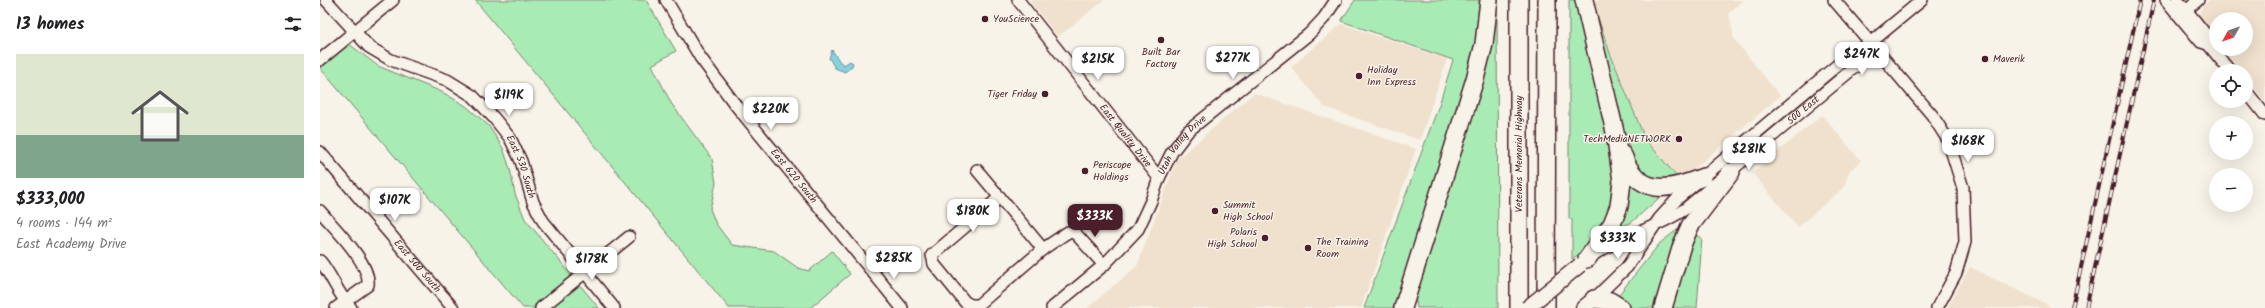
<!DOCTYPE html>
<meta charset="utf-8">
<style>
:root{--surface:#fff;--page:#f2f2f2;--text:#202124;--muted:#757577;--line:#e0e0e0;--accent:#4a1f2b}
body{margin:0;font-family:Kalam,sans-serif;background:var(--page);color:var(--text);height:100vh;display:flex;flex-direction:column;font-size:15px;white-space:nowrap}
*{box-sizing:border-box;margin:0}
p{font-size:13px;color:var(--muted)}
.icon{flex:none;width:22px;height:22px;fill:none;stroke:currentColor;stroke-width:2;stroke-linecap:round;stroke-linejoin:round}
.map{position:relative;flex:1;overflow:hidden}
.sheet{display:flex;flex-direction:column;background:var(--surface);width:320px}
.sheet>*{flex:none}
.needle{width:26px;rotate:230deg}
.tools{position:absolute;left:1889px;top:12px;display:grid;gap:8px}
.tools a{display:grid;place-items:center;width:44px;height:44px;border-radius:50%;background:var(--surface);box-shadow:0 4px 16px #0002;font-size:20px}
.price{position:absolute;translate:-50% -34px;padding:0 9px;border-radius:8px;background:#fff;color:#222;font-size:13px;line-height:26px;filter:drop-shadow(0 1px 2px #0008)}
.price::after{content:'';position:absolute;left:50%;top:24px;width:12px;height:9px;margin-left:-6px;background:inherit;clip-path:polygon(0 0,100% 0,50% 100%)}
.price.current{background:var(--accent);color:#fff}
ul{padding:0;list-style:none}
li{display:grid;align-content:center;gap:8px;height:212px;padding:0 16px}
li+li{border-top:1px solid var(--line)}
li span{display:grid;place-items:center;height:124px;border-radius:0px;color:#555}
li>.icon{margin-inline-start:auto}
span .icon{width:72px;height:72px;fill:#fffc;stroke-width:1}
li b{font-size:17px}
h2{display:flex;justify-content:space-between;align-items:center;height:48px;padding:0 16px;font-size:17px}
main{display:flex;flex:1;min-height:0}
.map>svg:first-child{display:block}
.built{fill:#f0e1ce}
.green{fill:#a9ebb5;stroke:#7a8570}
.water{fill:#84d3e0;stroke:#6d8b98}
.lines{fill:none;stroke-linecap:round;stroke-linejoin:round}
.minor-casing{stroke:#4a1f2b;stroke-width:14}
.major-casing{stroke:#4a1f2b;stroke-width:17}
.highway-casing{stroke:#4a1f2b;stroke-width:20}
.minor{stroke:#f7f3e8;stroke-width:11}
.major{stroke:#f7f3e8;stroke-width:14}
.highway{stroke:#f7f3e8;stroke-width:17}
.rail-casing{stroke:#4a1f2b;stroke-width:4}
.rail{stroke:#f7f3e8;stroke-width:2.5;stroke-dasharray:8;stroke-linecap:butt}
.major-bridge-casing{stroke:#4a1f2b;stroke-width:17;stroke-linecap:butt}
.major-bridge{stroke:#f7f3e8;stroke-width:14}
.poi-dot{fill:#4a1f2b;stroke:#f7f3e8;stroke-width:1.5}
.labels{text-anchor:middle;dominant-baseline:central;stroke-width:3;stroke-linejoin:round;paint-order:stroke}
.poi-label{font-size:10px;fill:#4a1f2b;stroke:#f7f3e8;text-anchor:start}
.street-label{font-size:10px;fill:#4a1f2b;stroke:#f7f3e8}
</style>
<main>
<section class="sheet">
<h2>13 homes<svg class="icon" aria-label="filters" viewBox="0 0 24 24"><path d="M4 7h16M4 17h16"/><circle cx="9" cy="7" r="2"/><circle cx="15" cy="17" r="2"/></svg></h2>
<ul>
<li><span style="background:linear-gradient(#dfe7d0 65%,#7fa58c 0)"><svg class="icon" aria-label="home" viewBox="0 0 24 24"><path d="M3 11l9-7 9 7M6 9v11h12V9"/></svg></span><div><b>$333,000</b><p>4 rooms · 144 m²</p><p>East Academy Drive</p></div></li>
</ul>
</section>
<div class="map">
<svg width="1945" height="308" viewBox="0 0 1945 308">
<rect width="100%" height="100%" fill="#f7f3e8"/>
<filter id="ink" filterUnits="userSpaceOnUse"><feTurbulence type="fractalNoise" baseFrequency=".025" numOctaves="2"/><feDisplacementMap in="SourceGraphic" scale="8" xChannelSelector="R" yChannelSelector="G"/><feConvolveMatrix kernelMatrix="1 2 1 2 8 2 1 2 1" color-interpolation-filters="sRGB"/></filter>
<g filter="url(#ink)">
<path class="built" d="M709 0H784L738 37Z
M1269 0H1423L1409 13 1414 39 1460 96 1361 180 1326 140Z
M1889 0H1945V101L1926 78V71H1921L1903 49H1926V19H1896V41L1879 20V16L1881 9Z
M1021 24 1127 59 1100 140 1004 107 971 67Z
M934 93 1096 149 1041 308H767L817 266 857 159Z
M1502 115 1541 161 1530 170 1523 188 1478 227 1432 173Z
M1650 267 1730 306V308H1627Z"/>
<path class="green" d="M155 0H326L356 51 332 65 351 103 392 159 396 183 390 209 396 224 412 245 454 251 478 268 489 271 512 251 530 274 490 308H409Z
M1035 0H1161L1159 22 1151 65 1076 308H1044L1119 105 1133 60 1021 21Z
M1177 0 1178 308H1097L1095 296Z
M1249 0H1257L1298 165 1292 215 1263 251 1252 259V219H1249Z
M1272 0 1290 53 1325 139 1358 178C1332 183 1329 178 1312 161Z
M29 44 58 66 122 92 146 106 168 125 183 148 190 169 195 194 205 219 279 308H203L0 68Z
M1307 175 1341 193 1340 197 1312 222 1297 229Z
M1357 230H1360L1340 308H1308L1296 298 1340 243Z
M1375 234 1382 238 1377 308H1350Z"/>
<path class="water" d="M512 50 520 62 524 65 530 61 533 63 532 66 525 72 515 68 509 58Z"/>
<g class="lines">
<defs>
<g id="minor">
<path id="s1" d="M6 0 49 47 71 60 127 80 153 96 174 118 190 138 201 161 213 202 223 221 294 308"/>
<path id="s2" d="M346 0 380 57 414 103 582 308"/>
<path id="s3" d="M698 0 839 178"/>
<path d="M1514 0 1612 115 1628 140 1643 188 1645 242 1636 273 1617 308"/>
<path d="M1846 0 1881 42 1888 44"/>
<path d="M1858 0 1887 36 1888 44 1910 71"/>
<path d="M1866 10 1878 0"/>
<path d="M0 60 73 0"/>
<path d="M1926 91 1945 115"/>
<path id="s4" d="M0 152 133 308"/>
<path d="M657 170 723 249"/>
<path d="M680 197 612 255 614 264 645 302 651 305H658L723 249 748 232 755 233 784 265"/>
<path d="M0 211C14 228 51 263 48 285L16 308"/>
<path id="s5" d="M1273 255C1302 236 1336 229 1365 209L1535 67 1549 45"/>
<path d="M0 261C12 275 18 295 31 308"/>
<path d="M1274 299 1307 267 1339 219 1358 198 1527 57 1550 43 1602 0"/>
<path d="M221 308 309 237"/>
<path id="s6" d="M732 308 784 265 818 229 831 201 839 178 852 152 868 131 989 34 1004 18 1016 0"/>
</g>
<path id="major" d="M1263 308 1274 299"/>
<path id="highway" d="M1199 0V308
M1264 0 1295 132 1302 181 1299 206 1292 224 1267 259
M1303 155C1318 197 1349 191 1383 177
M1274 299 1290 301 1301 308
M1083 308 1155 79 1164 44 1169 0
M1226 308 1227 0
M1343 308 1362 245 1370 226 1411 172"/>
</defs>
<use href="#minor" class="minor-casing"/>
<use href="#major" class="major-casing"/>
<use href="#highway" class="highway-casing"/>
<use href="#minor" class="minor"/>
<use href="#major" class="major"/>
<use href="#highway" class="highway"/>
<defs>
<path id="rail" d="M1752 308 1820 0
M1766 308 1834 0"/>
</defs>
<use href="#rail" class="rail-casing"/>
<use href="#rail" class="rail"/>
<defs>
<path id="major-bridge" d="M1207 308 1260 265"/>
</defs>
<use href="#major-bridge" class="major-bridge-casing"/>
<use href="#major-bridge" class="major-bridge"/>
</g>
</g>
<g class="poi-dot">
<circle cx="665" cy="19" r="4"/>
<circle cx="841" cy="40" r="4"/>
<circle cx="1665" cy="59" r="4"/>
<circle cx="1039" cy="76" r="4"/>
<circle cx="725" cy="94" r="4"/>
<circle cx="1359" cy="139" r="4"/>
<circle cx="765" cy="171" r="4"/>
<circle cx="895" cy="211" r="4"/>
<circle cx="945" cy="238" r="4"/>
<circle cx="988" cy="248" r="4"/>
</g>
<g class="labels">
<g class="poi-label">
<text x="673" y="19">YouScience</text>
<text x="841" y="52" text-anchor="middle">Built Bar<tspan x="841" dy="12">Factory</tspan></text>
<text x="1673" y="59">Maverik</text>
<text x="1047" y="70">Holiday<tspan x="1047" dy="12">Inn Express</tspan></text>
<text x="717" y="94" text-anchor="end">Tiger Friday</text>
<text x="1351" y="139" text-anchor="end">TechMediaNETWORK</text>
<text x="773" y="165">Periscope<tspan x="773" dy="12">Holdings</tspan></text>
<text x="903" y="205">Summit<tspan x="903" dy="12">High School</tspan></text>
<text x="937" y="232" text-anchor="end">Polaris<tspan x="937" dy="12">High School</tspan></text>
<text x="996" y="242">The Training<tspan x="996" dy="12">Room</tspan></text>
</g>
<g class="street-label">
<text stroke="none"><textPath href="#s5" startOffset="257">500 East</textPath></text>
<text stroke="none"><textPath href="#s3" startOffset="173">East Quality Drive</textPath></text>
<text stroke="none"><textPath href="#s6" startOffset="213">Utah Valley Drive</textPath></text>
<text transform="translate(1199 154) rotate(-90)">Veterans Memorial Highway</text>
<text stroke="none"><textPath href="#s1" startOffset="266">East 530 South</textPath></text>
<text stroke="none"><textPath href="#s2" startOffset="218">East 620 South</textPath></text>
<text stroke="none"><textPath href="#s4" startOffset="150">East 500 South</textPath></text>
</g>
</g>
</svg>
<div class="tools">
<a><svg class="needle" viewBox="-14 -14 28 28"><path d="M0-13l5 13h-10z" fill="#e53935"/><path d="M0 13l5-13h-10z" fill="#757577"/></svg></a>
<a><svg class="icon" aria-label="locate" viewBox="0 0 24 24"><circle cx="12" cy="12" r="6"/><path d="M12 2v4M12 18v4M2 12h4M18 12h4"/></svg></a>
<a>+</a>
<a>−</a>
</div>
<b class="price" style="left:1542px;top:76px">$247K</b>
<b class="price" style="left:913px;top:80px">$277K</b>
<b class="price" style="left:778px;top:81px">$215K</b>
<b class="price" style="left:189px;top:117px">$119K</b>
<b class="price" style="left:451px;top:131px">$220K</b>
<b class="price" style="left:1648px;top:163px">$168K</b>
<b class="price" style="left:1429px;top:171px">$281K</b>
<b class="price" style="left:75px;top:222px">$107K</b>
<b class="price" style="left:653px;top:233px">$180K</b>
<b class="price current" style="left:775px;top:238px">$333K</b>
<b class="price" style="left:1298px;top:260px">$333K</b>
<b class="price" style="left:574px;top:280px">$285K</b>
<b class="price" style="left:272px;top:281px">$178K</b>
</div>
</main>
